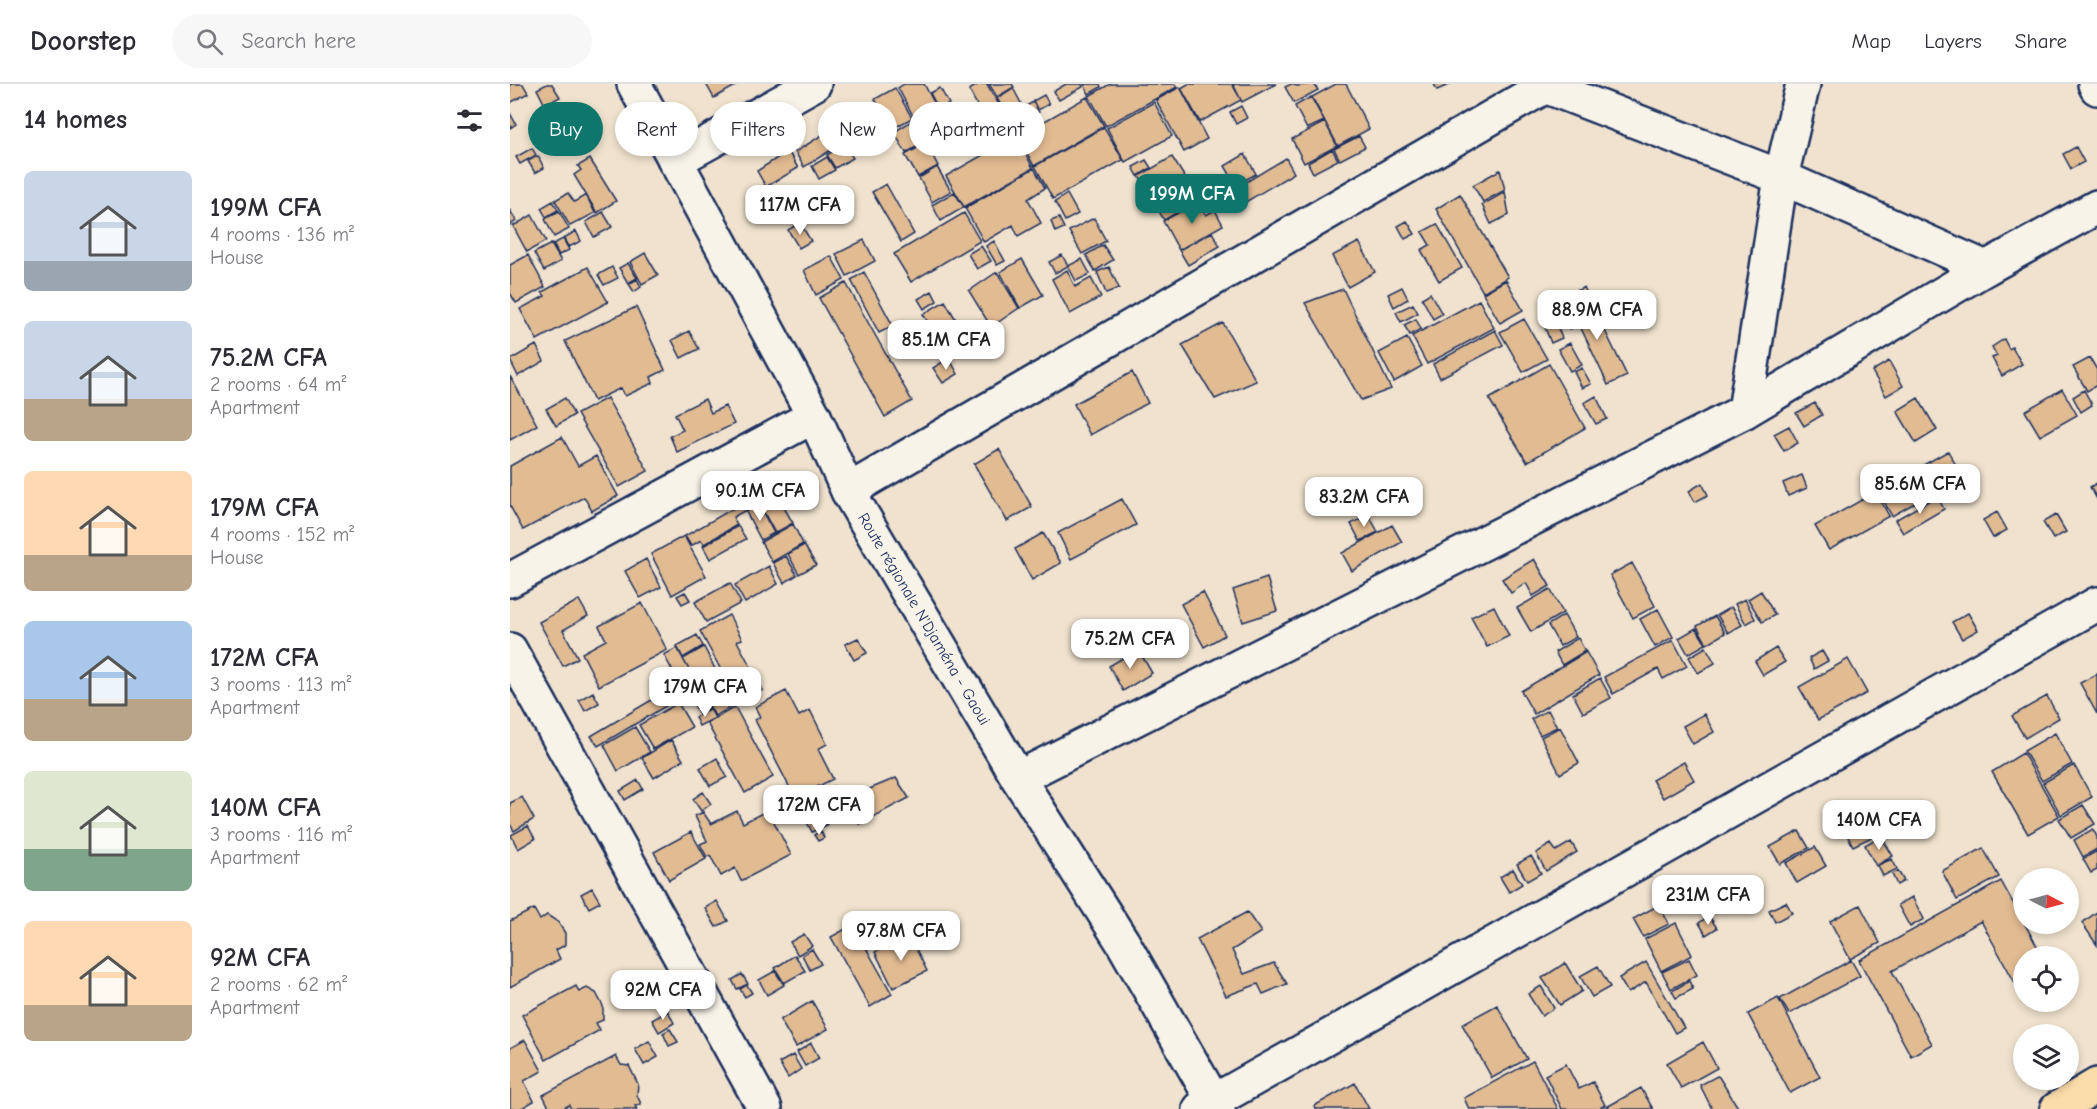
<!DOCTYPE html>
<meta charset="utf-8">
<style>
:root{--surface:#fff;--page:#f7f7f7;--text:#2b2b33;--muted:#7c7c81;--line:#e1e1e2;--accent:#0f766e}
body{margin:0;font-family:"Comic Neue",sans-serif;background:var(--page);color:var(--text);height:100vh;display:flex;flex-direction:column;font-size:22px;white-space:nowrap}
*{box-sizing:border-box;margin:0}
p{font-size:20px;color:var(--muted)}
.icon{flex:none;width:33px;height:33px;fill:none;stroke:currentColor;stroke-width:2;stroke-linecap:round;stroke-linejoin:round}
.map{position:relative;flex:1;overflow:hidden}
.drawer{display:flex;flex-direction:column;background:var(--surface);width:510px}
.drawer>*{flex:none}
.guide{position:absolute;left:18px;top:18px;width:570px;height:54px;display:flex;gap:12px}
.needle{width:39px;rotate:96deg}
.fabs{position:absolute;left:1503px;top:784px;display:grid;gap:12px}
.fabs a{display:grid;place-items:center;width:66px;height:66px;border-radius:50%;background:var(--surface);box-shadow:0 3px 9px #0003;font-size:30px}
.price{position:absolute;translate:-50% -51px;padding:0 14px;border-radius:12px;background:#fff;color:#222;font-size:20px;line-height:39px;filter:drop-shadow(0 2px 3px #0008)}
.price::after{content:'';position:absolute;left:50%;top:36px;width:18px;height:14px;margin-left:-9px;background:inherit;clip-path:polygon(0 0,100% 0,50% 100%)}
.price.on{background:var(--accent);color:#fff}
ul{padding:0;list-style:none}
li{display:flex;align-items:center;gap:18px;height:150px;padding:0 24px}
li span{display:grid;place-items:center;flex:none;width:168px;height:120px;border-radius:9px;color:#555}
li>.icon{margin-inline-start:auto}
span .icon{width:72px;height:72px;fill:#fffc;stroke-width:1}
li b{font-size:26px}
h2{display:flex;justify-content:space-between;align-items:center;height:72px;padding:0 24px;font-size:26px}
.tag{padding:0 21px;border-radius:27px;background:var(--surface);box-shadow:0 3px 9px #0003;font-size:21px;line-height:54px}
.tag.on{background:var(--accent);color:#fff}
header{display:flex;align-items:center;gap:36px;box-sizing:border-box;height:84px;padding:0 30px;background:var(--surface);border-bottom:2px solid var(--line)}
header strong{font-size:28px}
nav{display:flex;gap:33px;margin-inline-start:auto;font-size:21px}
.search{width:420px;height:54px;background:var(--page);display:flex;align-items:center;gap:15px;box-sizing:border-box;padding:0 21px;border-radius:33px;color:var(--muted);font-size:22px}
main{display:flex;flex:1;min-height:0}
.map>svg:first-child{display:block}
.building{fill:#e1bb92;stroke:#1b2f5e;stroke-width:1.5}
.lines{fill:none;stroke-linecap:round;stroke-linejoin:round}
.minor-casing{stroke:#1b2f5e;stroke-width:38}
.major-casing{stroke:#1b2f5e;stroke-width:38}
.minor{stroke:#f7f3e8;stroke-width:33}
.major{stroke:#fbddab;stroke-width:33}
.labels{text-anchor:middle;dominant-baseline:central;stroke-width:6;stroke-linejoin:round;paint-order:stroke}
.street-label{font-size:16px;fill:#1b2f5e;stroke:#f7f3e8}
</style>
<header>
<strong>Doorstep</strong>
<div class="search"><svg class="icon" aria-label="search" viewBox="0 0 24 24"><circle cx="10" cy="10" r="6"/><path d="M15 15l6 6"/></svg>Search here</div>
<nav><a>Map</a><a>Layers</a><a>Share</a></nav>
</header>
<main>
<section class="drawer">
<h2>14 homes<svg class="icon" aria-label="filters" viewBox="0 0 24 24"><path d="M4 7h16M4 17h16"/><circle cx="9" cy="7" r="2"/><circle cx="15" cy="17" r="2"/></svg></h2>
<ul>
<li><span style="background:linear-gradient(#c9d6e8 75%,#9aa5b1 0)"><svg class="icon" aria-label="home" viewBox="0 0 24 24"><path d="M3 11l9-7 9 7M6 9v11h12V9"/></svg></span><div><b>199M CFA</b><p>4 rooms · 136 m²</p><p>House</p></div></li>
<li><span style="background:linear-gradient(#c9d6e8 65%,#b9a48a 0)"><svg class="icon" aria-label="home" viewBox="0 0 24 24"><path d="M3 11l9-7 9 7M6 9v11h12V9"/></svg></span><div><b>75.2M CFA</b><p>2 rooms · 64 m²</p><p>Apartment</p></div></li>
<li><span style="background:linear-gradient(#ffd9b3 70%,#b9a48a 0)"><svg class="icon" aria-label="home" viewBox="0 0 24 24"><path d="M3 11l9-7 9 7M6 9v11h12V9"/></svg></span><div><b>179M CFA</b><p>4 rooms · 152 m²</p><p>House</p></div></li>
<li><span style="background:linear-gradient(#a9c7e8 65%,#b9a48a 0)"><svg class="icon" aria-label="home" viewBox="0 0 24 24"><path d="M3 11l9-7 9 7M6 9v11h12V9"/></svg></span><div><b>172M CFA</b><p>3 rooms · 113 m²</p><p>Apartment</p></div></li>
<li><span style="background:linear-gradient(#dfe7d0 65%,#7fa58c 0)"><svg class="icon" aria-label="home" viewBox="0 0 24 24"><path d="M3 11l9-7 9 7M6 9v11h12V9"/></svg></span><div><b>140M CFA</b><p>3 rooms · 116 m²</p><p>Apartment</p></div></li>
<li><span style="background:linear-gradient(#ffd9b3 70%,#b9a48a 0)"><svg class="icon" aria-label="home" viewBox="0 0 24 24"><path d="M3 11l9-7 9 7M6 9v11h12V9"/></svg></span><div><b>92M CFA</b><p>2 rooms · 62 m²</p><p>Apartment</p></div></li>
</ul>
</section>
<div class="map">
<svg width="1587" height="1025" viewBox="0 0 1587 1025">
<rect width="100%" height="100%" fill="#f0e2ce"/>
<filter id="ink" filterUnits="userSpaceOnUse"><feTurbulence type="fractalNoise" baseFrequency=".0167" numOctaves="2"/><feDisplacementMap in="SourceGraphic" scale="12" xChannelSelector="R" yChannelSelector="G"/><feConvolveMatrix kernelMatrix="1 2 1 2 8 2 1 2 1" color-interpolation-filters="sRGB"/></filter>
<g filter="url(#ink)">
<path class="building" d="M0 0H13L18 9 0 19Z
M37 0H42L50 13 35 21 27 5Z
M196 0H229L204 14Z
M394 0H414L441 50 420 63 388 4Z
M469 0H477L503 45 485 54 478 41 468 46 457 27 467 21 459 6Z
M479 0H502L504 3 487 13Z
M556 0H572L573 3 549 16 544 7Z
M574 0H590L591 3 579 10Z
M600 0H665L667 3 596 42 579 12Z
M678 0H722L731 16 690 38 671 4Z
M723 0H766L732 18Z
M781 0 787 2 804 0 808 6 784 19 775 3Z
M826 0H836L859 45 828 62 802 13Z
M924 0H941L927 6Z
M670 3 697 55 674 68 646 16Z
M385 4 402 34 382 45 365 15Z
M430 4 439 20 429 26 420 9Z
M503 4 513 23 497 32 487 14Z
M534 11 539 20 528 26 523 17Z
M577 13 594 42 524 82 508 52Z
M801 13 814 37 797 45 785 22Z
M523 18 529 28 504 44 498 33Z
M644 18 662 52 615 78 597 44Z
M731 22 737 34 726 40 720 28Z
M0 29 6 40 0 44Z
M341 34 354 55 341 63 328 42Z
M403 36 415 58 396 69 384 48Z
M815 38 827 62 794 79 782 55Z
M325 43 334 58 294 83 285 68Z
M594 43 613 76 543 115 525 82Z
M64 50 70 60 55 69 49 59Z
M506 52 523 84 454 123 436 92Z
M849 52 855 63 830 76 824 65Z
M416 59 428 82 408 93 395 71Z
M334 60 343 74 325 84 317 71Z
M1566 63 1574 78 1561 85 1553 70Z
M22 64 26 71 10 80 6 73Z
M822 65 828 76 803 89 798 79Z
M278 67 288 84 256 103 247 87Z
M735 70 746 90 726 101 715 82Z
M28 72 34 84 25 89 18 77Z
M317 73 325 86 309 95 302 82Z
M662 73 689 116 654 136 629 92Z
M776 74 784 89 729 122 724 113 731 109 728 103Z
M80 75 106 117 87 129 64 91 71 86 68 82Z
M636 76 641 84 628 92 623 83Z
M427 83 441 107 422 118 409 94Z
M524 84 535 104 518 115 531 139 508 152 503 141 474 158 455 124Z
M990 86 995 106 973 118 963 101Z
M376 100 404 150 391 158 362 108Z
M444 108 454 123 431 137 422 121Z
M995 108 999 131 981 140 972 121Z
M58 109 64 118 76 111 85 129 60 142 45 116Z
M557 110 568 130 555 137 545 118Z
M950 110 998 193 973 208 926 125Z
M43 117 48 126 36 133 31 124Z
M688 118 696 131 705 126 713 141 669 166 653 137Z
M0 126 6 137 0 141Z
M49 127 59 145 44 153 35 135Z
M93 128 102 143 84 153 76 138Z
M454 129 470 157 401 198 384 170Z
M22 131 36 157 17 168 3 142Z
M549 134 554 144 545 148 541 137Z
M584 134 596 157 572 170 559 147Z
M897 137 905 150 895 155 888 142Z
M290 139 301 157 289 164 278 146Z
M927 140 952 184 929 197 911 166 920 161 912 148Z
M66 147 71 157 59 163 54 154Z
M702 148 710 162 678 181 669 166Z
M53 155 59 166 49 171 43 160Z
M354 156 365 177 337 192 326 170Z
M484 157 495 177 487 181 476 162Z
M849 158 865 188 838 203 822 172Z
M41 160 51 177 34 187 24 169Z
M593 161 603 176 585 187 576 171Z
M471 162 481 177 467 185 458 170Z
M135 169 148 191 132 200 120 178Z
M18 171 35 203 6 219 0 209V181Z
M552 171 558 182 545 189 539 178Z
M321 172 334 196 306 211 294 186Z
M512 175 533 211 510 224 490 188Z
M572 175 580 190 566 197 558 182Z
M118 179 127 194 118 199 109 184Z
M78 183 98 218 27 256 10 225 35 212 32 208Z
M102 183 108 194 94 201 88 191Z
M599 183 609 204 596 209 587 188Z
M557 186 565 203 581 194 591 213 560 230 542 195Z
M354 188 383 242 369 249 341 196Z
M487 188 509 224 481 243 459 207Z
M127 195 131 203 124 208 119 200Z
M996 196 1013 226 990 239 973 209Z
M336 199 402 317 375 333 309 214Z
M892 203 898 215 884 223 878 210Z
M1074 203 1079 214 1061 222 1056 212Z
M833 205 881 305 851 316 795 219Z
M422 207 427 217 414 225 408 215Z
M920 209 932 230 923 235 912 214Z
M969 216 984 244 917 280 902 252Z
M1080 216 1117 292 1098 301 1069 240 1060 245 1053 229Z
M435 217 458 256 435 268 413 230Z
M903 220 908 229 891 238 886 228Z
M126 223 155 286 141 293 143 299 115 312 111 304 84 317 55 257Z
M1041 227 1052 254 1041 259 1030 231Z
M906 235 911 245 900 251 894 241Z
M1014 235 1037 275 1013 288 990 248Z
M713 239 746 297 705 315 672 261Z
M985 246 993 261 930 294 923 280Z
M179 247 189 265 171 274 162 256Z
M897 254 912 282 884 298 869 269Z
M1494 255 1499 265 1502 263 1512 280 1492 292 1482 274 1487 272 1482 263Z
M1060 259 1072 281 1060 287 1048 265Z
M26 261 34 277 8 292 0 276Z
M439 274 448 290 433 299 423 284Z
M1580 274 1587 286V301L1577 307 1563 283Z
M1379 277 1393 302 1376 312 1362 287Z
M1039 280 1075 344 1017 378 979 315Z
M1072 284 1081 300 1072 304 1064 288Z
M622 288 638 319 580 351 564 320Z
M0 292 27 341 0 356Z
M1552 305 1567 331 1530 352 1515 327Z
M1574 306 1582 321 1571 328 1563 313Z
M1086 312 1097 335 1086 340 1074 319Z
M55 314 64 331 46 342 36 325Z
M97 314 138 387 109 403 67 330Z
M1408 314 1427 346 1406 359 1387 327Z
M195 315 201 329 215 322 224 340 167 368 160 352 173 346 165 330Z
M1305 319 1312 331 1294 342 1286 329Z
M1279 342 1288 359 1274 367 1264 350Z
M52 353 68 382 86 372 108 412 82 427 74 413 13 446 0 422V382Z
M489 365 522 423 497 437 464 380Z
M1438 367 1452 392 1382 432 1368 407Z
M1292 391 1297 404 1278 412 1273 399Z
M821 399 830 416 813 424 804 407Z
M1192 399 1198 411 1185 418 1179 407Z
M1587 399V415L1580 403Z
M262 403 283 439 265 449 245 412Z
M1366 408 1379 432 1319 466 1305 442Z
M1427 412 1434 425 1393 449 1385 436Z
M243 413 247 420 223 433 227 441 194 460 191 456 181 462 175 452Z
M612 415 626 441 561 475 548 449Z
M248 420 264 449 251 456 236 428Z
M1487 428 1497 446 1483 454 1473 436Z
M859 431 868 448 850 457 841 440Z
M1546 431 1556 448 1543 455 1533 438Z
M283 440 293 460 262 478 251 458Z
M882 441 892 458 842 487 832 469Z
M228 442 236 455 200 475 193 462Z
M533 449 551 479 522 496 505 465Z
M174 452 196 492 162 511 141 470Z
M294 461 306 481 289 490 278 470Z
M276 472 287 491 274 499 263 479Z
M136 475 151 503 130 514 115 487Z
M1024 475 1040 502 1023 512 1016 499 1001 509 992 495Z
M1122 479 1145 522 1123 534 1100 491Z
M259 482 268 500 235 519 225 501Z
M757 494 767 527 733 538 723 506Z
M220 499 231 519 196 538 185 518Z
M1040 505 1053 529 1021 548 1007 524Z
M1251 507 1265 531 1252 538 1238 515Z
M175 508 180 516 172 520 167 512Z
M693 508 715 551 694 563 671 520Z
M1235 515 1245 535 1236 540 1225 520Z
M69 516 78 532 53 546 68 574 53 582 29 538Z
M132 519 157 566 89 602 72 569 96 556 89 542Z
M984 522 999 552 977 563 961 533Z
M1221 523 1232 541 1218 549 1207 531Z
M1148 525 1163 553 1145 563 1130 535Z
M1458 529 1468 546 1452 555 1442 538Z
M219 531 232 555 227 557 253 606 229 619 190 547Z
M1054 531 1066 553 1050 562 1038 541Z
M1205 532 1215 549 1197 560 1187 542Z
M1186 544 1196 560 1178 570 1169 554Z
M187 551 193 562 173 574 167 562Z
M348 554 357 569 344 576 335 560Z
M1068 554 1075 567 1052 581 1045 568Z
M1163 556 1177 582 1153 595 1148 585 1103 610 1094 593Z
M194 563 205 585 185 596 173 575Z
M1196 563 1205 579 1188 589 1179 573Z
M167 564 186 598 173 606 154 571Z
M1266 564 1275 578 1253 591 1245 577Z
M628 565 642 589 613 607 599 582Z
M1312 567 1318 577 1304 585 1299 574Z
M1076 568 1089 591 1024 630 1011 607Z
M1338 575 1357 609 1308 636 1289 603Z
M207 587 218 608 198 619 186 598Z
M1587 590V630L1570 599Z
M1090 594 1101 614 1073 629 1063 610Z
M187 600 200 624 189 630 176 606Z
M276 607 289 632 300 626 317 660 308 665 323 695 285 714 245 636 250 633 245 623Z
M83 608 89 619 75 627 69 616Z
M155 608 161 619 88 662 81 652Z
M219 608 225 621 205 632 198 620Z
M1537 612 1549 634 1515 654 1502 632Z
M168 619 182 643 143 665 129 641Z
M225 623 263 693 235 709 197 639Z
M200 625 205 634 189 642 185 633Z
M1038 626 1047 643 1030 651 1021 635Z
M1194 630 1204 648 1183 660 1173 642Z
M125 643 140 668 108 687 94 661Z
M1050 643 1069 679 1050 690 1031 653Z
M1545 649 1562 680 1532 697 1514 667Z
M161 656 173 676 144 694 132 674Z
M1513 669 1549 732 1518 750 1482 688Z
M207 674 217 693 200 702 190 684Z
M1174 678 1184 696 1153 714 1142 696Z
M1564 681 1582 713 1551 731 1533 699Z
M386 694 399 714 349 740 338 714Z
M128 696 133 705 115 716 110 707Z
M324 702 331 715 311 725 304 712Z
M193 708 201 720 191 727 183 715Z
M12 713 24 735 4 747 0 740V719Z
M305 716 308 722 300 726 297 720Z
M1350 721 1355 732 1335 742 1329 732Z
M1573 721 1585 740 1561 754 1549 735Z
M308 723 317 741 302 748 293 730Z
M258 726 281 771 231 797 225 784 211 792 200 771 197 773 190 760 197 757 185 732 193 728 201 740 227 727 233 739Z
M1361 736 1368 750 1343 762 1336 749Z
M18 742 25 755 8 765 1 751Z
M1583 745 1587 753V765L1573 773 1564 756Z
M311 747 314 754 308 757 304 751Z
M1289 747 1299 764 1270 780 1260 763Z
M181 748 196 775 159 796 144 768Z
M1371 752 1383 772 1366 782 1355 761Z
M1061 758 1067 768 1036 787 1026 769 1041 760 1046 767Z
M1305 763 1316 782 1287 799 1276 779Z
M1473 764 1489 793 1447 816 1432 787Z
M1587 767V786L1581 789 1573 775Z
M1021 772 1031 789 1017 797 1007 780Z
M1382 775 1387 785 1373 792 1368 781Z
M1003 785 1012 800 999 808 990 793Z
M1388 787 1394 797 1387 801 1382 790Z
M1491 797 1533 873H1514V915L1471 837 1382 887 1422 960 1401 972 1349 876Z
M82 804 90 818 79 824 71 810Z
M1402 813 1414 835 1400 843 1388 821Z
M207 817 218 837 206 843 195 824Z
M1276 818 1282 829 1265 838 1259 826Z
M1149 821 1159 840 1133 853 1123 835Z
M1350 821 1370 859 1340 875 1320 837Z
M24 825 30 836 37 831 48 838 55 849V861L46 866 50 875 0 903V837Z
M737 828 751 848 722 866 734 890 764 879 777 900 753 910 748 900 716 912 687 855Z
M1587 828V861L1572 839Z
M1199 832 1207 844 1196 851 1189 839Z
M1166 839 1182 871 1151 887 1135 855Z
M343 841 382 910 360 923 321 853Z
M294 850 302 862 288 871 280 858Z
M399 851 417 887 383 904 365 868Z
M302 865 311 880 300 886 292 871Z
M285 871 295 887 274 899 265 884Z
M1179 875 1187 891 1161 905 1152 888Z
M1341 876 1350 892 1279 930 1270 915Z
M1136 878 1174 944 1165 949 1136 898 1118 909 1109 894Z
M1055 879 1072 907 1050 921 1032 894Z
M1088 882 1100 903 1082 913 1070 892Z
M265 887 274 901 257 911 249 896Z
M232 890 238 900 227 905 222 896Z
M1179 897 1183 905 1166 914 1162 907Z
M237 901 242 909 235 913 230 905Z
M66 902 69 908 77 904 86 909 93 922V936L86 939 90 946 36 976 12 931Z
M1031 902 1044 924 1032 932 1018 910Z
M1268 914 1310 993 1280 1009 1238 930Z
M302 917 318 945 286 963 270 936Z
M987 921 1017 975 982 994 952 940Z
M158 927 164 939 149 948 142 936Z
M160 945 168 958 159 962 153 949Z
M15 956 32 987 14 997 24 1017 10 1025H0V964Z
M139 957 148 973 134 981 125 965Z
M1193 958 1207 984 1171 1004 1157 979Z
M301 959 309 974 295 982 287 968Z
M283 971 291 985 278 994 269 979Z
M106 972 111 981 119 982 128 1000 127 1011 131 1020 125 1022 127 1025H61L59 1021 52 1025H40L33 1011Z
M1023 977 1048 1025H959L954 1014Z
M1056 980 1069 1005 1083 998 1095 1021 1088 1025H1052L1035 991Z
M1207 992 1209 993 1229 1025H1202L1190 1001Z
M845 999 859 1025H806L804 1022Z
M1131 1004 1143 1025H1093Z"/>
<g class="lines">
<defs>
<g id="minor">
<path id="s1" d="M124 0 304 332 338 407 508 694 612 857 708 1025"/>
<path d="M1585 0 1587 4"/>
<path d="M1035 2 1271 93 1476 184"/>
<path d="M165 77 304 0"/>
<path d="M1235 327 1271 93 1293 0"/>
<path d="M338 407 1039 0"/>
<path d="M0 496 304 332"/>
<path d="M0 566 255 1025"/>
<path d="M508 694 1235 327 1476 184 1587 123"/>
<path d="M690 1025 1587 520"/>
</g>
<path id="major" d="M1547 1025 1587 1001"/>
</defs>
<use href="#minor" class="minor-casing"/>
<use href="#major" class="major-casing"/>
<use href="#minor" class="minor"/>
<use href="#major" class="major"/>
</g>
</g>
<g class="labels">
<g class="street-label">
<text stroke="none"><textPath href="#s1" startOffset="609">Route régionale N'Djaména - Gaoui</textPath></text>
</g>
</g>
</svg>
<div class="fabs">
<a><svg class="needle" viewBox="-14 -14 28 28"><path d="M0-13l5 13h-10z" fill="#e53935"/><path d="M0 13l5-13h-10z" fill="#7c7c81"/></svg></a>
<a><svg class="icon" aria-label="locate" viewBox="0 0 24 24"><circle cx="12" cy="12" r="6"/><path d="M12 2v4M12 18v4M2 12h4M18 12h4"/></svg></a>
<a><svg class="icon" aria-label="layers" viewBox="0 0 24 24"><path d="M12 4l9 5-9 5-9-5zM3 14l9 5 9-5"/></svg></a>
</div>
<b class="price on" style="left:682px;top:141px">199M CFA</b>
<b class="price" style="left:290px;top:152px">117M CFA</b>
<b class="price" style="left:1087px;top:257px">88.9M CFA</b>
<b class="price" style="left:436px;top:287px">85.1M CFA</b>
<b class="price" style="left:1410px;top:431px">85.6M CFA</b>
<b class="price" style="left:250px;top:438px">90.1M CFA</b>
<b class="price" style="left:854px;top:444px">83.2M CFA</b>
<b class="price" style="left:620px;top:586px">75.2M CFA</b>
<b class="price" style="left:195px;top:634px">179M CFA</b>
<b class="price" style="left:309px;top:752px">172M CFA</b>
<b class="price" style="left:1369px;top:767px">140M CFA</b>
<b class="price" style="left:1198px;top:842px">231M CFA</b>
<b class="price" style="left:391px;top:878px">97.8M CFA</b>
<b class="price" style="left:153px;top:937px">92M CFA</b>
<div class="guide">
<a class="tag on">Buy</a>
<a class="tag">Rent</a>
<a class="tag">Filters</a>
<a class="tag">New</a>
<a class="tag">Apartment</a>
</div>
</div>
</main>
